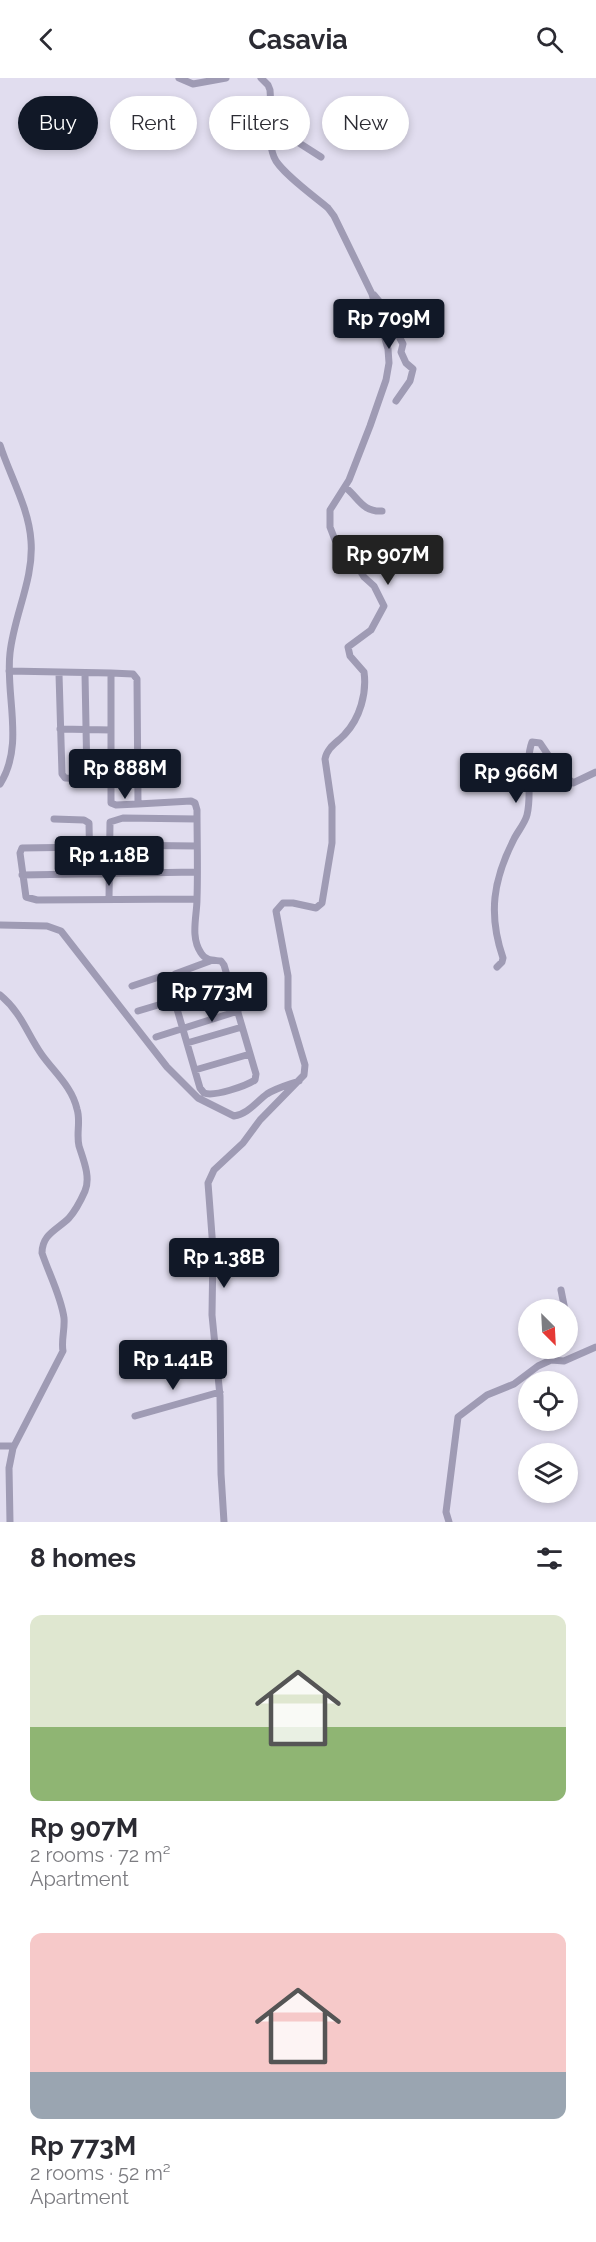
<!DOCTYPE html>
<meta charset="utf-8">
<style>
:root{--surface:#fff;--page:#f7f7f7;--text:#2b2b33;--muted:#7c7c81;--accent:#111827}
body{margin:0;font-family:Raleway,sans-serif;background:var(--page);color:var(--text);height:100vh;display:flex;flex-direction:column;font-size:22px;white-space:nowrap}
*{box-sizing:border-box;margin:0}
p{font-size:20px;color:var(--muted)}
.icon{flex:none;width:33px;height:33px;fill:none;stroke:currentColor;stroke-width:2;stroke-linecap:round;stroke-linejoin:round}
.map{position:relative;height:1444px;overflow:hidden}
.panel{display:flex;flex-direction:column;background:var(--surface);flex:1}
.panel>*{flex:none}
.hud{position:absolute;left:18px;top:18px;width:561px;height:54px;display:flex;gap:12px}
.needle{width:39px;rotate:156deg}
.tools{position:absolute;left:518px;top:1221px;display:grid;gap:12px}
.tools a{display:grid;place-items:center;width:60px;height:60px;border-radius:50%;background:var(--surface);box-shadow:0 3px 9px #0003;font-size:30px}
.price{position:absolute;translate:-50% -51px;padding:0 14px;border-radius:6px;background:var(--accent);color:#fff;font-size:20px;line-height:39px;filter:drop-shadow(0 2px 3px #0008)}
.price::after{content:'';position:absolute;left:50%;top:36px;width:18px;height:14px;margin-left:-9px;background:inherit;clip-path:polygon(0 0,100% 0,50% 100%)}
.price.on{background:#222;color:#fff}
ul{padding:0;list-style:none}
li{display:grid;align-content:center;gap:12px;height:318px;padding:0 30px}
li span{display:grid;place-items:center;height:186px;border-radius:12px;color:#555}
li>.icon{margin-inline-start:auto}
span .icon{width:108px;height:108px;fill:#fffc;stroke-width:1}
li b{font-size:26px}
h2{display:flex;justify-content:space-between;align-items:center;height:72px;padding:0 30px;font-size:26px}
.chip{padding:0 21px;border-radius:27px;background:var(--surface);box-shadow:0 3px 9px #0003;font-size:21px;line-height:54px}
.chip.on{background:var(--accent);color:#fff}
header{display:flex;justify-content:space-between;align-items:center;height:78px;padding:0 30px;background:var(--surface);font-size:27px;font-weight:700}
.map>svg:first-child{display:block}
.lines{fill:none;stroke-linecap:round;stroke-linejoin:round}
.minor{stroke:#9f9bb4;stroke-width:7}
</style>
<header><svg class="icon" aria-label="back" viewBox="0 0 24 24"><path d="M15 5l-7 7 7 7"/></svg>Casavia<svg class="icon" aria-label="search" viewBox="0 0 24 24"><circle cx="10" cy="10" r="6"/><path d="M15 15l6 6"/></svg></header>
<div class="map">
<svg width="596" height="1444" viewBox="0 0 596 1444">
<rect width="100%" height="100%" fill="#e1ddef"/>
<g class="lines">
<path class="minor" d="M179 0 193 6 226 0
M273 32 285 56 321 79
M374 217 383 228 403 266 401 274 406 285 413 291 410 303 396 323
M0 367C10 398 29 430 31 463 34 501 14 537 10 575 5 617 25 667 0 706
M345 409C359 420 362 434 382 433
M9 593 111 595V725L116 727 138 726
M111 595 133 596 137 601 138 726 191 723 195 725 197 732C197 762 198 791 197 821 197 838 190 859 201 875 206 883 212 882 221 883L224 887 256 996 255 1002C246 1008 214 1019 204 1015L200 1010 168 900 162 898 132 908
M59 596 62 696 65 700 87 701
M85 596 87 701 111 700
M60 651 111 652
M54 741 84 742 89 745 90 795
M109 767 196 768
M90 769 22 770 20 775 26 819 37 822 197 821
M22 797 196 794
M109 821 110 744 123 740 197 741
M0 847 47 848 61 853 167 989 198 1020 234 1038C248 1036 256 1024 267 1016 276 1010 288 1007 299 1003
M497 889 502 884 503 880C488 836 493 802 514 761 518 753 525 745 527 737 533 713 524 686 532 664L540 665 557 690 573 705 596 694
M175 896 210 883
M0 917C22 935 27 956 42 977 55 995 72 1009 77 1031 81 1043 76 1055 79 1068 83 1081 91 1099 85 1113 81 1122 76 1132 69 1140 57 1152 42 1156 42 1175 49 1196 61 1218 64 1240 65 1252 61 1262 63 1273L13 1370 9 1390 10 1444
M138 933 175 922
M156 959 238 933
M187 965 242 949
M195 992 250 976
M561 1212 565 1232
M551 1282 553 1270
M135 1338 220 1314
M0 1368H14
M224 1444 221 1396 220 1318 212 1237 213 1171 208 1105 214 1092 243 1065 260 1042 304 997 305 987 288 930V898L276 833 283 825H293L316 830 322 825 332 765V729L325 681C327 669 338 664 345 656 360 640 367 615 364 594L350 578 348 569 371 552 384 528 374 508 364 499 353 481 335 462 330 449V432L349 402 370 348 386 302 389 285 388 271 372 216 334 138 328 130C315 119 279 93 274 79 266 59 272 33 270 12L268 7 261 0
M449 1444 446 1434 458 1339 487 1317 514 1306 538 1288 551 1282 564 1283 596 1269"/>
</g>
</svg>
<div class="tools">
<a><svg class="needle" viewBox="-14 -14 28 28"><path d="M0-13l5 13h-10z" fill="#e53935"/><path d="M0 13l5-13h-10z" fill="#7c7c81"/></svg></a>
<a><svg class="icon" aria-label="locate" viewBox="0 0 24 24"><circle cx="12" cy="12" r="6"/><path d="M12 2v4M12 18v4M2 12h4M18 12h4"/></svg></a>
<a><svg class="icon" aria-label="layers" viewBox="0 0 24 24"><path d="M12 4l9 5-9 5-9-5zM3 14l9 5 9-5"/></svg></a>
</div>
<b class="price" style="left:389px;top:272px">Rp 709M</b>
<b class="price on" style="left:388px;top:508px">Rp 907M</b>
<b class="price" style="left:125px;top:722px">Rp 888M</b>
<b class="price" style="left:516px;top:726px">Rp 966M</b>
<b class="price" style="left:109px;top:809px">Rp 1.18B</b>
<b class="price" style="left:212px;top:945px">Rp 773M</b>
<b class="price" style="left:224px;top:1211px">Rp 1.38B</b>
<b class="price" style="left:173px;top:1313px">Rp 1.41B</b>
<div class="hud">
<a class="chip on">Buy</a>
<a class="chip">Rent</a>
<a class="chip">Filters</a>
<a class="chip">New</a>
</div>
</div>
<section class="panel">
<h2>8 homes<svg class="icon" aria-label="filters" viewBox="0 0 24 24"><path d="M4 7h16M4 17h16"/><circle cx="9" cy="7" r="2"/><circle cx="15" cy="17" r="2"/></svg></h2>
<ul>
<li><span style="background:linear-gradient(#dfe7d0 60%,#8fb573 0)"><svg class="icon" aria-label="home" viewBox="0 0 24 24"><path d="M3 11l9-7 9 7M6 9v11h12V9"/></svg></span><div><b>Rp 907M</b><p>2 rooms · 72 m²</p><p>Apartment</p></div></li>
<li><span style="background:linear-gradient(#f6c9c9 75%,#9aa5b1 0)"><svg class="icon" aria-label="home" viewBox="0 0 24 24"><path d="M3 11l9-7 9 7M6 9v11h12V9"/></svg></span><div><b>Rp 773M</b><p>2 rooms · 52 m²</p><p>Apartment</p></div></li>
</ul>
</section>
